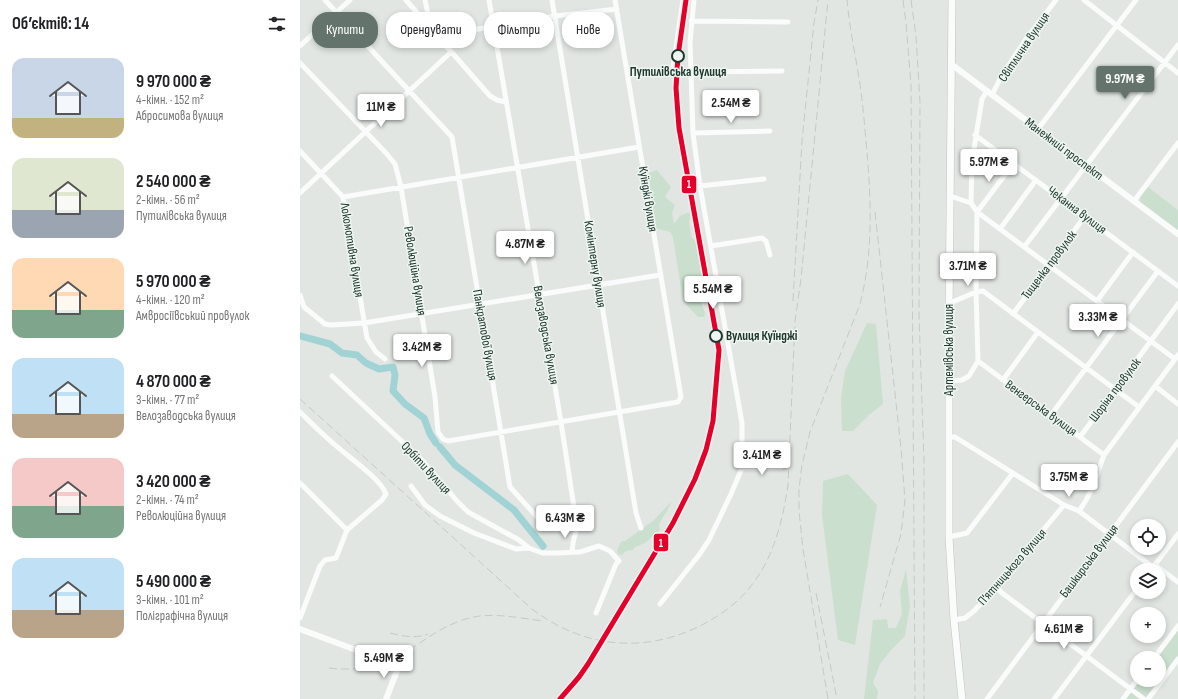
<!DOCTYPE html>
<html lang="uk">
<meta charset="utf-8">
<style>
:root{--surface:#fff;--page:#f6f6f6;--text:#202124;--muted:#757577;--accent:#64746d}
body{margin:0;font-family:"Sofia Sans Condensed",sans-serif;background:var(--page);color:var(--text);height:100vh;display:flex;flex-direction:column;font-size:15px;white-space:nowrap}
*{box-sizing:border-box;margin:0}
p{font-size:13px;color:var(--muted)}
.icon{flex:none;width:22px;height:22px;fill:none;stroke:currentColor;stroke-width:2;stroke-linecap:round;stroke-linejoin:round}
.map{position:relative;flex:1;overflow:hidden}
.sheet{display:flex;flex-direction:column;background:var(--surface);width:300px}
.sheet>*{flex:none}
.hud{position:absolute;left:12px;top:12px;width:380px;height:36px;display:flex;gap:8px}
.fabs{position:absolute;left:830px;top:519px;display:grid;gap:8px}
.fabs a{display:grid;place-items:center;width:36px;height:36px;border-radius:50%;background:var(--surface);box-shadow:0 2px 6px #0003;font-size:20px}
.price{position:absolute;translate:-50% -34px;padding:0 9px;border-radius:4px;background:#fff;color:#222;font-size:13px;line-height:26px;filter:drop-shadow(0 1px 2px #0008)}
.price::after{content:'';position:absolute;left:50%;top:24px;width:12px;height:9px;margin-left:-6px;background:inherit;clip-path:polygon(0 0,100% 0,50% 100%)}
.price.active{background:var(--accent);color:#fff}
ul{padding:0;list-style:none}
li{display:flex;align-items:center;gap:12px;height:100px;padding:0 12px}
li span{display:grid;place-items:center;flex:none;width:112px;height:80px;border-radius:12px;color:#555}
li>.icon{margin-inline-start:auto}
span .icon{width:48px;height:48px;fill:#fffc;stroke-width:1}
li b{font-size:17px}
h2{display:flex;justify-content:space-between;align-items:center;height:48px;padding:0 12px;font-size:17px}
.tag{padding:0 14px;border-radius:16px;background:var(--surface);box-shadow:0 2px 6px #0003;font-size:14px;line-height:36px}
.tag.active{background:var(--accent);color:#fff}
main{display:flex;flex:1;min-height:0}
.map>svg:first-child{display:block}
.green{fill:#cadfce}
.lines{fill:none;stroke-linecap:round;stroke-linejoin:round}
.river{stroke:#a2d3d4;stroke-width:7}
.secondary-casing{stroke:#bcc6c1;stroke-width:8}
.minor{stroke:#fafbfb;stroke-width:5}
.tertiary{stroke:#fafbfb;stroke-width:6}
.secondary{stroke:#fafbfb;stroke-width:7}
.rail{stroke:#c5c9c7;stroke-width:1;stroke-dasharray:8 4;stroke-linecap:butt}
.tram-1-casing{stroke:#eef6f1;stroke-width:8}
.tram-1{stroke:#e4002b;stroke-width:5}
.stop-dot{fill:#eef6f1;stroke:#20372e;stroke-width:2}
.labels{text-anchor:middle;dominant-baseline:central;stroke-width:3;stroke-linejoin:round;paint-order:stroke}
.street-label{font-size:13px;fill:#20372e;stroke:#eef6f1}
.stop-label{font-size:13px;font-weight:bold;fill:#20372e;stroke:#eef6f1}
.line-badge{stroke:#eef6f1;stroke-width:1.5}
.badge-label{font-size:11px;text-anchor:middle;font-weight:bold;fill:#fff}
</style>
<main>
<section class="sheet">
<h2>Об’єктів: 14<svg class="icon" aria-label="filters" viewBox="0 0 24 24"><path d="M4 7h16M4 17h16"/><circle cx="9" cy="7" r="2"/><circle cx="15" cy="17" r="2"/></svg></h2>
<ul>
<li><span style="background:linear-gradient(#c9d6e8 75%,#c2b280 0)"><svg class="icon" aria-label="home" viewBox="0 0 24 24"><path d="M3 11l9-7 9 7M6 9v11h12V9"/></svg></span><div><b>9 970 000 ₴</b><p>4-кімн. · 152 m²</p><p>Абросимова вулиця</p></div></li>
<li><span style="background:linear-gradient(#dfe7d0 65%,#9aa5b1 0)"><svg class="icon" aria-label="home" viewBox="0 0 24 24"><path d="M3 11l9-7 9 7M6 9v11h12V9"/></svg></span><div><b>2 540 000 ₴</b><p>2-кімн. · 56 m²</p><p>Путилівська вулиця</p></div></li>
<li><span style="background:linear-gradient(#ffd9b3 65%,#7fa58c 0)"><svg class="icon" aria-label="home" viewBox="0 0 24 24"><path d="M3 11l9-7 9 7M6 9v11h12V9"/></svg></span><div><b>5 970 000 ₴</b><p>4-кімн. · 120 m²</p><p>Амвросіївський провулок</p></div></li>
<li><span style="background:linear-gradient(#bfe0f5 70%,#b9a48a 0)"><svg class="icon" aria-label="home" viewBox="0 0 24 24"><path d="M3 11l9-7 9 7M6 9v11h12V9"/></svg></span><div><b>4 870 000 ₴</b><p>3-кімн. · 77 m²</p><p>Велозаводська вулиця</p></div></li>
<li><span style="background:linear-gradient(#f6c9c9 60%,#7fa58c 0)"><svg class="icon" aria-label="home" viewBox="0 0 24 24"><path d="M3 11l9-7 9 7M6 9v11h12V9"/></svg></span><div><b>3 420 000 ₴</b><p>2-кімн. · 74 m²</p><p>Революційна вулиця</p></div></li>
<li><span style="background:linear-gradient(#bfe0f5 65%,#b9a48a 0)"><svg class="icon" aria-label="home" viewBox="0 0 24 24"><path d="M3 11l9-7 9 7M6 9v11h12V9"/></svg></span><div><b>5 490 000 ₴</b><p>3-кімн. · 101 m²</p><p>Поліграфічна вулиця</p></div></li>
</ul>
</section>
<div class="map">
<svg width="878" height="699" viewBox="0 0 878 699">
<rect width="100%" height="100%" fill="#e1e6e3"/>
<path class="green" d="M357 170 371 187 365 197 375 205 372 213 374 224 381 215 391 212 389 222 391 237 398 243 404 282 398 293 405 313 404 317H398L383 301 373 237 370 232 354 228 349 173Z
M848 187 878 210V232L840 203 841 195Z
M567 323 576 324 583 404 570 414 553 431H542L541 398 545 371Z
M548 474 577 505 555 645 538 640 522 515 523 481Z
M371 502C369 512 356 522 360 530L345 543 335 547 333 550 326 551 322 555 318 554 317 550 321 542 323 541H325L353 521Z
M606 569 610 606 605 636 592 649 580 664 573 683 578 691 577 699H564L573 620 587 619 588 628H596L602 614 600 591Z
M878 630V656L846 699H826L840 680H859V658H857Z"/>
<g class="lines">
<path class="river" d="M0 336 30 344 42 353 57 355 66 363 79 369 93 367 95 375 93 391 105 404 124 418 130 434 136 443
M140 447 155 465 214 510 243 546"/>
<defs>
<path id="secondary" d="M652 0 649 319V537L654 620 662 699"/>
</defs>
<use href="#secondary" class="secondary-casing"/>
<path class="minor" d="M25 0 152 137 210 487 238 518
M106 0 190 96 197 100 206 102
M125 0 131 28
M189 0 261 422 277 527 273 543 272 552
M252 0 336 513 341 528
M784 0 878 73
M391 21 488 22
M137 36 255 16 317 9
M0 46 50 0
M0 63 86 153 95 164 101 187 135 397 138 432 143 439 148 441 378 402 381 397 315 0
M373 68 383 0
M391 72 482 71
M687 91 682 99 672 161 671 203 677 212 875 359
M692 95 701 77 726 39 756 0
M738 129 836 0
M393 133 470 131
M675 135 878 286
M0 151 43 197 67 338 76 352 85 359
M400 186 464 179
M0 193 151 52
M650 196 671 203
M43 197 339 147
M834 201 878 143
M677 212 714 163
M700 229 736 180
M411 246 462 238 466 241 470 255
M724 247 878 45
M0 295 4 307 25 324 31 325 64 323 360 275
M797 301 833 252
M650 303 676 292 683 291 839 407
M713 314 785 216
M678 361 804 455
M32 376 123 461 157 501 168 512 219 540 229 548
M703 380 738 332
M649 381 662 380 669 376 678 361 676 292 677 212
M855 386 878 404
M0 412C11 423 22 434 34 444 47 456 80 478 86 494L82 500 47 530 36 558 25 560 20 566 0 618
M751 415 858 271
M649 437H655L764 505 779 511 850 565 858 567 878 582
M780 437 878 304
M442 468 481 467
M0 483 47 530
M111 486 125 505 140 516 174 533 216 549 229 548 242 553H256L280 552 299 546 310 551 319 561 316 564 296 613
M779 511C793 492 796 476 804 455L878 355
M649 537 667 533 713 473
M851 570 878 534
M696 587 702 593 844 699
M360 604 399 555 409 540 431 494 442 468V423L400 186 393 133 390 42 394 0
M654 620 665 618 674 611 696 587 764 505
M854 658 878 626
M687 699 878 442
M754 699 837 589
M823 699 837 680
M848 699 878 659"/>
<path class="tertiary" d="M651 64 878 234
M0 629 99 666 86 699"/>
<use href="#secondary" class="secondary"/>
<path class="rail" d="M603 0 606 23 611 85 615 699
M611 0 616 36 620 102 619 315 624 461V699
M575 212 601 448 605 500 601 534 580 607
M493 301 502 141 514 23 518 0
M0 399 232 609C282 647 341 654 398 627 420 616 440 602 454 582 475 554 483 518 488 485L495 321 501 279 528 0
M516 593 537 699
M90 633C103 636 115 639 128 634
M29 668C60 672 86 665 112 648 128 638 142 627 160 621 187 610 216 618 244 621
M528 699 503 549 499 511V489L502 465 510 432 560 304C574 250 571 196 566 141 564 118 562 95 558 72 554 48 549 24 547 0"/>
<defs>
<path id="tram-1" d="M260 699 279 677 288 664 373 523 395 479 406 450 413 421 419 350 379 128 376 88 378 56 386 0"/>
</defs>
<use href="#tram-1" class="tram-1-casing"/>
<use href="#tram-1" class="tram-1"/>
</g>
<g class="stop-dot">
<circle cx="378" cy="56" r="6"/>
<circle cx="416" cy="336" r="6"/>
</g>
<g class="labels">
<g class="street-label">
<text transform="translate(724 47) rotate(-56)">Світлична вулиця</text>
<text transform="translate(764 149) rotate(37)">Манежний проспект</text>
<text transform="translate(348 199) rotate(81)">Куїнджі вулиця</text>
<text transform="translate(777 210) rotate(37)">Чеканна вулиця</text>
<text transform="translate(52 250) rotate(81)">Локомотивна вулиця</text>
<text transform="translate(295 264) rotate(81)">Комінтерну вулиця</text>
<text transform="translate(749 265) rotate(-53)">Тищенка провулок</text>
<text transform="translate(115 271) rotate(81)">Революційна вулиця</text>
<text transform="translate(185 335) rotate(80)">Панкратової вулиця</text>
<text transform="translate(246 335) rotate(80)">Велозаводська вулиця</text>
<text transform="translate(649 350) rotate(-90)">Артемівська вулиця</text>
<text transform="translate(815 390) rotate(-53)">Шоріна провулок</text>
<text transform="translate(741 408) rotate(36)">Венгерська вулиця</text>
<text transform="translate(126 468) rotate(47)">Орбіти вулиця</text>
<text transform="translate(789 561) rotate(-53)">Башкирська вулиця</text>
<text transform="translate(712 567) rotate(-49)">П’ятницького вулиця</text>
</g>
<g class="stop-label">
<text x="378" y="72">Путилівська вулиця</text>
<text x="426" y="336" text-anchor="start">Вулиця Куїнджі</text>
</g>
</g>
<g class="line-badge">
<rect x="381" y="175" width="16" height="19" rx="4" fill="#e4002b"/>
<rect x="353" y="533" width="16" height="19" rx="4" fill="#e4002b"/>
</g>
<g class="badge-label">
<text x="389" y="188">1</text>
<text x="361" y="547">1</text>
</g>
</svg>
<div class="fabs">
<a><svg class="icon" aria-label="locate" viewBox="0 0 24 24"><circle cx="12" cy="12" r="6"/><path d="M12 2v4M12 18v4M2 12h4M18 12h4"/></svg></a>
<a><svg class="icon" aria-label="layers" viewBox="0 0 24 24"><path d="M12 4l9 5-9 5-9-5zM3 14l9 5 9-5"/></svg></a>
<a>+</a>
<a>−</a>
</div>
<b class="price active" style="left:825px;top:100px">9.97M ₴</b>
<b class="price" style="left:431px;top:124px">2.54M ₴</b>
<b class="price" style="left:81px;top:128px">11M ₴</b>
<b class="price" style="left:689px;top:183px">5.97M ₴</b>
<b class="price" style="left:225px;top:265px">4.87M ₴</b>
<b class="price" style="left:668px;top:287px">3.71M ₴</b>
<b class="price" style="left:413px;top:310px">5.54M ₴</b>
<b class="price" style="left:798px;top:338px">3.33M ₴</b>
<b class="price" style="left:122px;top:368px">3.42M ₴</b>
<b class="price" style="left:462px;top:476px">3.41M ₴</b>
<b class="price" style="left:769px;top:498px">3.75M ₴</b>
<b class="price" style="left:265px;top:539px">6.43M ₴</b>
<b class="price" style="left:764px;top:650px">4.61M ₴</b>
<b class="price" style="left:84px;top:679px">5.49M ₴</b>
<div class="hud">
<a class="tag active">Купити</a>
<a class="tag">Орендувати</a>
<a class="tag">Фільтри</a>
<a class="tag">Нове</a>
</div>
</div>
</main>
